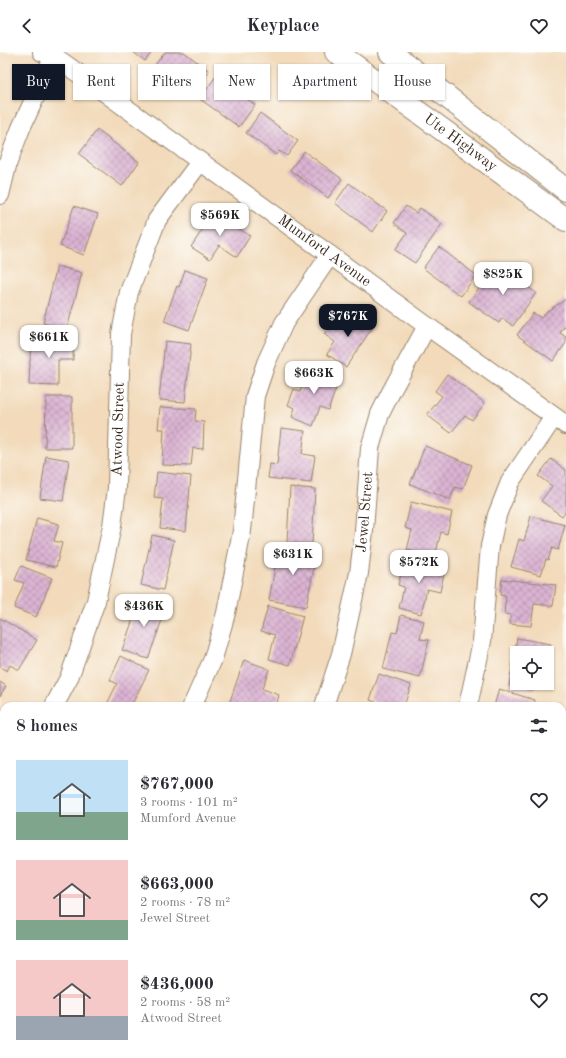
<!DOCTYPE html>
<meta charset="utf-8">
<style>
:root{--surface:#fff;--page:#f2f2f3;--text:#2b2b33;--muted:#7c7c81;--accent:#111827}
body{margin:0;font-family:"Old Standard TT",serif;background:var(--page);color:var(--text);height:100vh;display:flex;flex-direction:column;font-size:15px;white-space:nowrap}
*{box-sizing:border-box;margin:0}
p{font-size:13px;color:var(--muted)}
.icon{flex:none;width:22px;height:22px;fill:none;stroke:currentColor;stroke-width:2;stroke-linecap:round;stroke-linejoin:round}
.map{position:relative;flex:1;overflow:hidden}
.drawer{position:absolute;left:0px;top:650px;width:566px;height:356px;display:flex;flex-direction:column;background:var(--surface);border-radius:12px 12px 0 0;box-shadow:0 1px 3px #0004}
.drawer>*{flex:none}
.top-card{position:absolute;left:12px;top:12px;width:542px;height:36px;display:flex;gap:8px}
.controls{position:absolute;left:510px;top:594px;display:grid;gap:8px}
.controls a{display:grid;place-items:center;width:44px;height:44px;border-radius:0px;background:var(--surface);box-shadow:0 1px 3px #0004;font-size:20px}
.price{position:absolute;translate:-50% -34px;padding:0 9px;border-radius:8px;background:#fff;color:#222;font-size:13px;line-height:26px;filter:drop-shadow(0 1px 2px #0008)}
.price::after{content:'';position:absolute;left:50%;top:24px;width:12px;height:9px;margin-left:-6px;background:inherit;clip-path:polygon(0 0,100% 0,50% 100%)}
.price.active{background:var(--accent);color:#fff}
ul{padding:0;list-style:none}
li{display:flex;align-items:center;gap:12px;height:100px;padding:0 16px}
li span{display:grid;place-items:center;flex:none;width:112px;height:80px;border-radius:0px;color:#555}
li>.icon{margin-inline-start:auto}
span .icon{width:48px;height:48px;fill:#fffc;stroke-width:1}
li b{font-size:17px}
h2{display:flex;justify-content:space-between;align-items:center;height:48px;padding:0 16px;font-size:17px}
.pill{padding:0 14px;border-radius:0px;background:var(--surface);box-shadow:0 1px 3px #0004;font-size:14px;line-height:36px}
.pill.active{background:var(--accent);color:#fff}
header{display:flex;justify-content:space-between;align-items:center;height:52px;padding:0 16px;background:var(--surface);font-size:18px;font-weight:800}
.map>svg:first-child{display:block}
.building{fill:url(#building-cross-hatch)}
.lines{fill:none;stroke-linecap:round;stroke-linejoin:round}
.minor-casing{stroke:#96826c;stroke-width:20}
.major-casing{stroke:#96826c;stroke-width:24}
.minor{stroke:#fff;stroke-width:18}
.major{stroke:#fff;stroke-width:22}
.labels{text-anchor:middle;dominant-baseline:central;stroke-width:3;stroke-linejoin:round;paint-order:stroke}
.street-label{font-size:15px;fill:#3b2a1e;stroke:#fdfcf7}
</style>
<header><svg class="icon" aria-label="back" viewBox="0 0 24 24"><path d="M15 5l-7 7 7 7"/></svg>Keyplace<svg class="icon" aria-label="heart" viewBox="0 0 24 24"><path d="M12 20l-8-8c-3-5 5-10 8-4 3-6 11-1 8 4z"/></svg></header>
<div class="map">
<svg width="566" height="1006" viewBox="0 0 566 1006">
<defs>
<pattern id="building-cross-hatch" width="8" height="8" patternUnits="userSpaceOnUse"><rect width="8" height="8" fill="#dbb4d3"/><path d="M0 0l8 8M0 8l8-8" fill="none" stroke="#b393ab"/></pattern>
</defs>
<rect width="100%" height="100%" fill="#fdfcf7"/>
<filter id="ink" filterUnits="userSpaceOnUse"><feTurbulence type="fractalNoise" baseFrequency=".025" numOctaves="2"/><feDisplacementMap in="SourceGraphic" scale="8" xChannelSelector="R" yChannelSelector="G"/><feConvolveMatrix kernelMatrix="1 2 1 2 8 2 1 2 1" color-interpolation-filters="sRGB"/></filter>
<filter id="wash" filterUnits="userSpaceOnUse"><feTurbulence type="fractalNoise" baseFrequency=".012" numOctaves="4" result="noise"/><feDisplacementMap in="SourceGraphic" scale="16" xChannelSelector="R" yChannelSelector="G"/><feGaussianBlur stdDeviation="0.9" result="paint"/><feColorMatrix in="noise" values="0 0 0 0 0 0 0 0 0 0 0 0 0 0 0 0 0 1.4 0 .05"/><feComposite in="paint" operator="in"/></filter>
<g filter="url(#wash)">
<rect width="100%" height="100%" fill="#f2daba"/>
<g id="blocks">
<path class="building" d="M133 0H152L145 9Z
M165 0H184L209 19 192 41 155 13Z
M216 24 255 53 239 75 200 47Z
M260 61 298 89 287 104 279 99 276 103 246 81Z
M97 78 139 110 122 134 79 102Z
M304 99 342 127 328 146 290 118Z
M349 131 387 159 373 180 335 151Z
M74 154 98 162 84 203 60 194Z
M406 154 416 161 420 156 442 172 415 211 395 198 407 181 394 171Z
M214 160 250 184 237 205 219 193 210 207 191 195Z
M439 195 476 223 461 244 423 216Z
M496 212 536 241 513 274 502 266 499 271 469 250Z
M57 214 82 221 67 277 43 271Z
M185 218 208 226 189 278 164 269 177 234 179 235Z
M566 247V275L563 276 560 281 566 285V291L553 309 517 283 533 261 541 266 546 260Z
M354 260 374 273 346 315 327 302 335 290 324 282 335 266 345 273Z
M31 284 74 285 73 308H58V334L29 333Z
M165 289 191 292 185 350 159 348Z
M309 314 340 326 328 358 320 355 313 374 292 365 295 356 288 353 294 337 300 340Z
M447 322 485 351 472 368 465 363 451 381 427 363 442 344 435 339Z
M46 345H72V396H45Z
M160 355 196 357 195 369 204 370 203 397 193 396 191 414 162 413 164 377H158Z
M281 376 305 379 302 402 315 404 311 431 268 426 270 412 277 413Z
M425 394 472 413 463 437 455 435 450 448 410 432Z
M46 404 69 408 63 449 40 446Z
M551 407 566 418V459L562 464 541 449 552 434 538 424Z
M157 420 191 424 186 479 160 476 163 447 154 446Z
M290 435 315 437 312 492 287 491Z
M411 450 452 460 447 482 441 480 435 505 407 498 412 478 405 476Z
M531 464 565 473 558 498 552 496 548 508 546 507 541 523 511 515 519 487 524 489Z
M37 466 59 472 54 489 62 491 56 515 26 508Z
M152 483 174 488 163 538 141 533Z
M279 494 317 501 306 555 269 548Z
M405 507 445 517 440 540 427 537 421 562 399 556 404 535 398 533Z
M21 514 52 526 36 565 14 556 24 531 15 528Z
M502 527 556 533 553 554 534 552 531 574 510 572 511 563 504 562 506 544 500 543Z
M141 545 167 554 148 607 122 598Z
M268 554 303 564 290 613 269 607 275 583 261 579Z
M401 563 424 569 420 587 429 588 420 626 383 617 392 580 397 581Z
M0 566 37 588 19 618 10 613 7 619 0 615Z
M517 586 551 592 548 609H547V601H517V631H535L533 638 509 634Z
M121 604 149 618 131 654H106L117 632 110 628Z
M244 608 269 617 262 637 279 643 276 654H236L229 652Z
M379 622 411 633 404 654H380L381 652 370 648Z
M0 630 6 634 0 644Z
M499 637 535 648 534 654H494Z
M4 798V842L0 839V803Z
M564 946 566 947V988L562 985V949Z
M4 996V1002H57L54 1006H4L0 1003Z
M164 1002H190L196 1006H162Z
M289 1002H292L294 1004 295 1002H312L318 1006H286Z
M322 1002H347L344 1006H327Z
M484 1002H505L503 1006H482Z
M521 1002H549L555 1006H518Z"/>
</g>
</g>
<g filter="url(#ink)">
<use href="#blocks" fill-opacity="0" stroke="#96826c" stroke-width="1"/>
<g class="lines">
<defs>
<g id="minor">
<path id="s1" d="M42 0 54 4 330 203 427 274 566 373"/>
<path d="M0 143 8 110 21 76 54 4"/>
<path id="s2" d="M54 654 69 626 96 549 112 474 117 436 121 282 129 240 157 168 200 110"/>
<path d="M192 654 213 607 226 561 242 479 255 344 266 311 284 271 330 203"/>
<path id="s3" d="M324 654 341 602 359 521 364 479 370 396 380 362 392 338 427 274"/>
<path d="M468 654 482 589 490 494 497 463 510 430 554 365"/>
<path d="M562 734 566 723"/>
<path d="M0 736 4 730"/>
<path d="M562 872 566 875"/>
<path d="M0 952 4 947"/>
<path d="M111 1006 114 1002"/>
<path d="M261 1006 264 1002"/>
<path d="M399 1006 402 1002"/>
</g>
<g id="major">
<path id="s4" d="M336 0 566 168"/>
<path d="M390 0 566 138"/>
</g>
</defs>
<use href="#minor" class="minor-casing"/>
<use href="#major" class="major-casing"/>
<use href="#minor" class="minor"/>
<use href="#major" class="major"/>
</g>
</g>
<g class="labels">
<g class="street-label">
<text stroke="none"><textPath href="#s4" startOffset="154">Ute Highway</textPath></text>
<text stroke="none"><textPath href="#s1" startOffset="346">Mumford Avenue</textPath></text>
<text stroke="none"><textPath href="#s2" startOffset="287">Atwood Street</textPath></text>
<text stroke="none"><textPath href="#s3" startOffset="199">Jewel Street</textPath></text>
</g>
</g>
</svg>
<div class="controls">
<a><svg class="icon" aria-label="locate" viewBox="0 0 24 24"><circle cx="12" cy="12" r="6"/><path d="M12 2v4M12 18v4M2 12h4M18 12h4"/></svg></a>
</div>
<b class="price" style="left:220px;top:185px">$569K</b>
<b class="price" style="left:503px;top:244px">$825K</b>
<b class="price active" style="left:348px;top:286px">$767K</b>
<b class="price" style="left:49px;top:307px">$661K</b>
<b class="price" style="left:314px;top:343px">$663K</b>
<b class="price" style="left:293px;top:524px">$631K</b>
<b class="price" style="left:419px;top:532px">$572K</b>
<b class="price" style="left:144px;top:576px">$436K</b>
<div class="top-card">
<a class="pill active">Buy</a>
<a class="pill">Rent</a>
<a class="pill">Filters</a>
<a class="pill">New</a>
<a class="pill">Apartment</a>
<a class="pill">House</a>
</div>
<section class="drawer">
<h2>8 homes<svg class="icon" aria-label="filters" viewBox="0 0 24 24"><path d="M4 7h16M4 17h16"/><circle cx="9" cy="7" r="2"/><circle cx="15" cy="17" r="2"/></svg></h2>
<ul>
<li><span style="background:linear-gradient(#bfe0f5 65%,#7fa58c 0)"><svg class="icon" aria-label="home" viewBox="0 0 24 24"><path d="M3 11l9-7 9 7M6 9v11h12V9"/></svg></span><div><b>$767,000</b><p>3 rooms · 101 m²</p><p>Mumford Avenue</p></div><svg class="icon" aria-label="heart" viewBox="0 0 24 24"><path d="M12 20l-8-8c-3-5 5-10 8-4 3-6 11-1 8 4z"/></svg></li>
<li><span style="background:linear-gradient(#f6c9c9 75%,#7fa58c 0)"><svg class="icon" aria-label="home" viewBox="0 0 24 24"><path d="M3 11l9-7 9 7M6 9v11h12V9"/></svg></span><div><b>$663,000</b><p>2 rooms · 78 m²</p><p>Jewel Street</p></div><svg class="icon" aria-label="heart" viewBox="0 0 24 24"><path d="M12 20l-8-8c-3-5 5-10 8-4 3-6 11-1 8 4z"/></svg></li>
<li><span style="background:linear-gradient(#f6c9c9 70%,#9aa5b1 0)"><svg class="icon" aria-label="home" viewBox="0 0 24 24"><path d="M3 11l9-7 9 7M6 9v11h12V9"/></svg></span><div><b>$436,000</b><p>2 rooms · 58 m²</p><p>Atwood Street</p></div><svg class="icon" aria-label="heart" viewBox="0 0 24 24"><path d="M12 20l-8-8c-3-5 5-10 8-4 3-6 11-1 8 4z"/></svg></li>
</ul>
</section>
</div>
